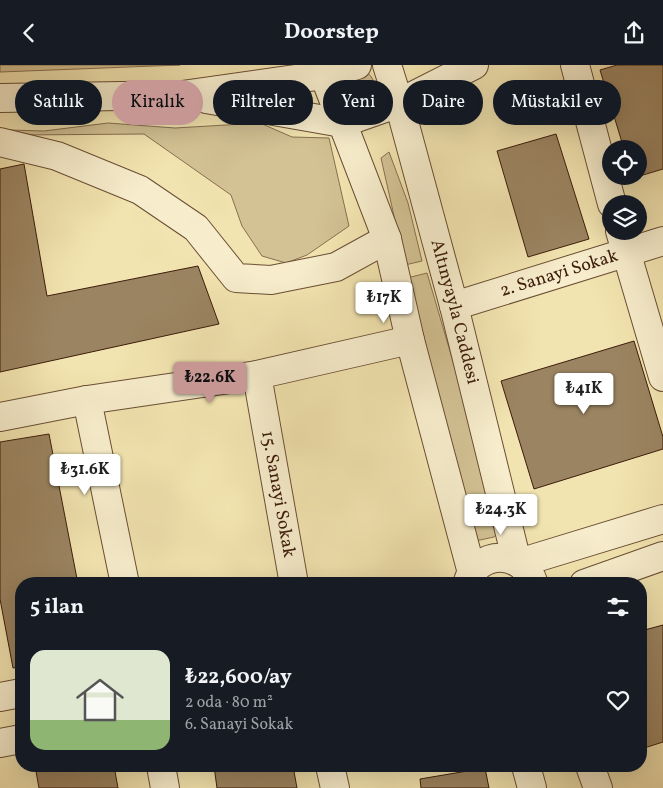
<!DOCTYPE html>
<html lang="tr">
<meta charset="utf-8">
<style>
:root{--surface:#171b24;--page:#20242c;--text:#f1f3f6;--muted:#9ea1a6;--line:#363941;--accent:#c59692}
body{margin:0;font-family:Vollkorn,serif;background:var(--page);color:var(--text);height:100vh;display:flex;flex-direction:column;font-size:19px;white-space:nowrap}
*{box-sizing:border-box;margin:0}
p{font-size:16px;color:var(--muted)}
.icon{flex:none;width:28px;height:28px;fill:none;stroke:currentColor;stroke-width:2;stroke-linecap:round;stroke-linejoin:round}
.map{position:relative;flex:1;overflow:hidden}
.drawer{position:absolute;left:15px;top:512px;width:632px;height:195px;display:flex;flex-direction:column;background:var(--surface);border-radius:20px;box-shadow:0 5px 20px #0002}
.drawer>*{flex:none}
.top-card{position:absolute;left:15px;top:15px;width:634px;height:45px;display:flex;gap:10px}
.buttons{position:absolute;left:602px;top:75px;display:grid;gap:10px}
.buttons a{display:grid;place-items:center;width:45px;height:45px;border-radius:50%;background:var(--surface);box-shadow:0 5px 20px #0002;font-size:25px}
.price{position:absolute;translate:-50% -42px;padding:0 11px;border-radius:5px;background:#fff;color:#222;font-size:16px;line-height:32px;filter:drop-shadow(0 1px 2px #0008)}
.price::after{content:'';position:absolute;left:50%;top:30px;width:15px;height:11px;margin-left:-8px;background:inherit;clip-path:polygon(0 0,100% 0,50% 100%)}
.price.current{background:var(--accent);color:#111}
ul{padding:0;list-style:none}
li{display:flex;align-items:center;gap:15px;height:125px;padding:0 15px}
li+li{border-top:1px solid var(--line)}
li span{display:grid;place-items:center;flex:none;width:140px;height:100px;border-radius:15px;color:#555}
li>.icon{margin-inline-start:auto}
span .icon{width:60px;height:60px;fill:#fffc;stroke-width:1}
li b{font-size:21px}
h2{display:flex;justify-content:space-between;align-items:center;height:60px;padding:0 15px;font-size:21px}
.tag{padding:0 18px;border-radius:22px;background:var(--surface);box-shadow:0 5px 20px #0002;font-size:18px;line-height:45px}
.tag.current{background:var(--accent);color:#111}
header{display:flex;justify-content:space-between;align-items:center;height:65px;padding:0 15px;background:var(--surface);font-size:22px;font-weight:700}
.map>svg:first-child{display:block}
.green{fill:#d3c294;stroke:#886f50}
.building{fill:#9b8461;stroke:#3c1c0b}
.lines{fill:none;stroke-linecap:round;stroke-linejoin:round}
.minor-casing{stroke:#6a4e34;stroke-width:30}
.minor{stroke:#f7edcc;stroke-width:28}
.labels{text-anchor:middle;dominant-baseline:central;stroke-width:4;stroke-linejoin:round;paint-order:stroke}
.street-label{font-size:18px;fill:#3c1c0b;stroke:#f7edcc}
</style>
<header><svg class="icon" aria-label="back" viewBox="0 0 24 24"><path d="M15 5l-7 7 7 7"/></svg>Doorstep<svg class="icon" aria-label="share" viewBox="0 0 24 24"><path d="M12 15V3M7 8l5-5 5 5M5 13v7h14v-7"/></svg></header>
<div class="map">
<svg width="663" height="723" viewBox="0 0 663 723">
<rect width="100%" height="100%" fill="#f2e4b0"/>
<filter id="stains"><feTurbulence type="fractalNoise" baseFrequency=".004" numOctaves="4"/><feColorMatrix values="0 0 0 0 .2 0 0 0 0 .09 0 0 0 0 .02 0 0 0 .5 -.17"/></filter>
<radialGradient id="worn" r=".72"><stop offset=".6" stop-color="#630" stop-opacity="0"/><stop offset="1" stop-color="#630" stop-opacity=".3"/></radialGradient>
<path class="green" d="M0 0H180L0 7Z
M368 8C393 34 335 47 347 13Z
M108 58 175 63 260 58 292 72 329 73 349 161 307 190 286 198 262 191 242 161 231 130 144 69 18 70 11 65 44 66Z
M389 87 408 138 422 196 405 200 381 93Z
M427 208 502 463 494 472 466 478 407 213Z"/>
<path class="building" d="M617 0H663V104L633 113 632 111H639V84H624L600 5Z
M556 69 589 174 528 192 497 86Z
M24 99 47 231 198 201 219 259 0 307V104Z
M634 276 663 372V384L534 424 501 316Z
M49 369 78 519H21V602L13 603 0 534V377Z
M663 560V677L641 684V566Z
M35 701H114L118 723H39Z
M214 701H293L297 723H217Z
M485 703 489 723H421L420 714Z"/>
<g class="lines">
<defs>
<g id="minor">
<path d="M319 0 324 10 387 174 410 275 472 508"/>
<path id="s1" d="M387 0 399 38 454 241 517 497"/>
<path d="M575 0 612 139"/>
<path d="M0 33 182 30 324 10 357 0"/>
<path d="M206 34 342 58 399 38 474 0"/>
<path d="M0 77 57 91 140 125 196 163 236 213 271 215 336 202 387 174"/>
<path d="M620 166 663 312"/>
<path id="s2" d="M454 241 663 176"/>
<path id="s3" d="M257 310 294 519"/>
<path d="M87 335 125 519"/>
<path d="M0 352 87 335 257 310 410 275"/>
<path d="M519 498 663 454"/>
<path d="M467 519C477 484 523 484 534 519"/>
<path d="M584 519 663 491"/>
<path d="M0 632 21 628"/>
<path d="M0 678 21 674"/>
<path d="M161 701 165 723"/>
<path d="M330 701 335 723"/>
<path d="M526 701 532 723"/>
<path d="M590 701 598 723"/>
</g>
</defs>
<use href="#minor" class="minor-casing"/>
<use href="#minor" class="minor"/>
</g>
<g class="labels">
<g class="street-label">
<text stroke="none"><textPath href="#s2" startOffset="110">2. Sanayi Sokak</textPath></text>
<text stroke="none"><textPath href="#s1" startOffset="256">Altınyayla Caddesi</textPath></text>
<text stroke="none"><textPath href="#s3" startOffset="121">15. Sanayi Sokak</textPath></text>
</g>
</g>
<rect width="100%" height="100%" filter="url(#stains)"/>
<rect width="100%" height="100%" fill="url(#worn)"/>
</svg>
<div class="buttons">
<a><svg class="icon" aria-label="locate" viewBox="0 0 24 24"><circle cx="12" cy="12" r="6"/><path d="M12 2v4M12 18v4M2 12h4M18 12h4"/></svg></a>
<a><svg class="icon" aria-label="layers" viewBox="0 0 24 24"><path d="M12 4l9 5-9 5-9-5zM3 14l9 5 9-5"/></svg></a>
</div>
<b class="price" style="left:384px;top:259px">₺17K</b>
<b class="price current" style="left:210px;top:339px">₺22.6K</b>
<b class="price" style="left:584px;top:350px">₺41K</b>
<b class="price" style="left:85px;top:431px">₺31.6K</b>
<b class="price" style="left:501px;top:471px">₺24.3K</b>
<div class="top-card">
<a class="tag">Satılık</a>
<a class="tag current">Kiralık</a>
<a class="tag">Filtreler</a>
<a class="tag">Yeni</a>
<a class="tag">Daire</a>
<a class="tag">Müstakil ev</a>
</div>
<section class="drawer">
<h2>5 ilan<svg class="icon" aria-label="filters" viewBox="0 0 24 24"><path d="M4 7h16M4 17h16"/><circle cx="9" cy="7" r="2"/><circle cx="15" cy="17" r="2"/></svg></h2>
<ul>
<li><span style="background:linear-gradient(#dfe7d0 70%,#8fb573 0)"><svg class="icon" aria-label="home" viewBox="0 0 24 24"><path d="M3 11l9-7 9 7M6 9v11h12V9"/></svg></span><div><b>₺22,600/ay</b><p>2 oda · 80 m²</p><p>6. Sanayi Sokak</p></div><svg class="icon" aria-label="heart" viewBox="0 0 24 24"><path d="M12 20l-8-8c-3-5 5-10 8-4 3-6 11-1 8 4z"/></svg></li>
</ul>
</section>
</div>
